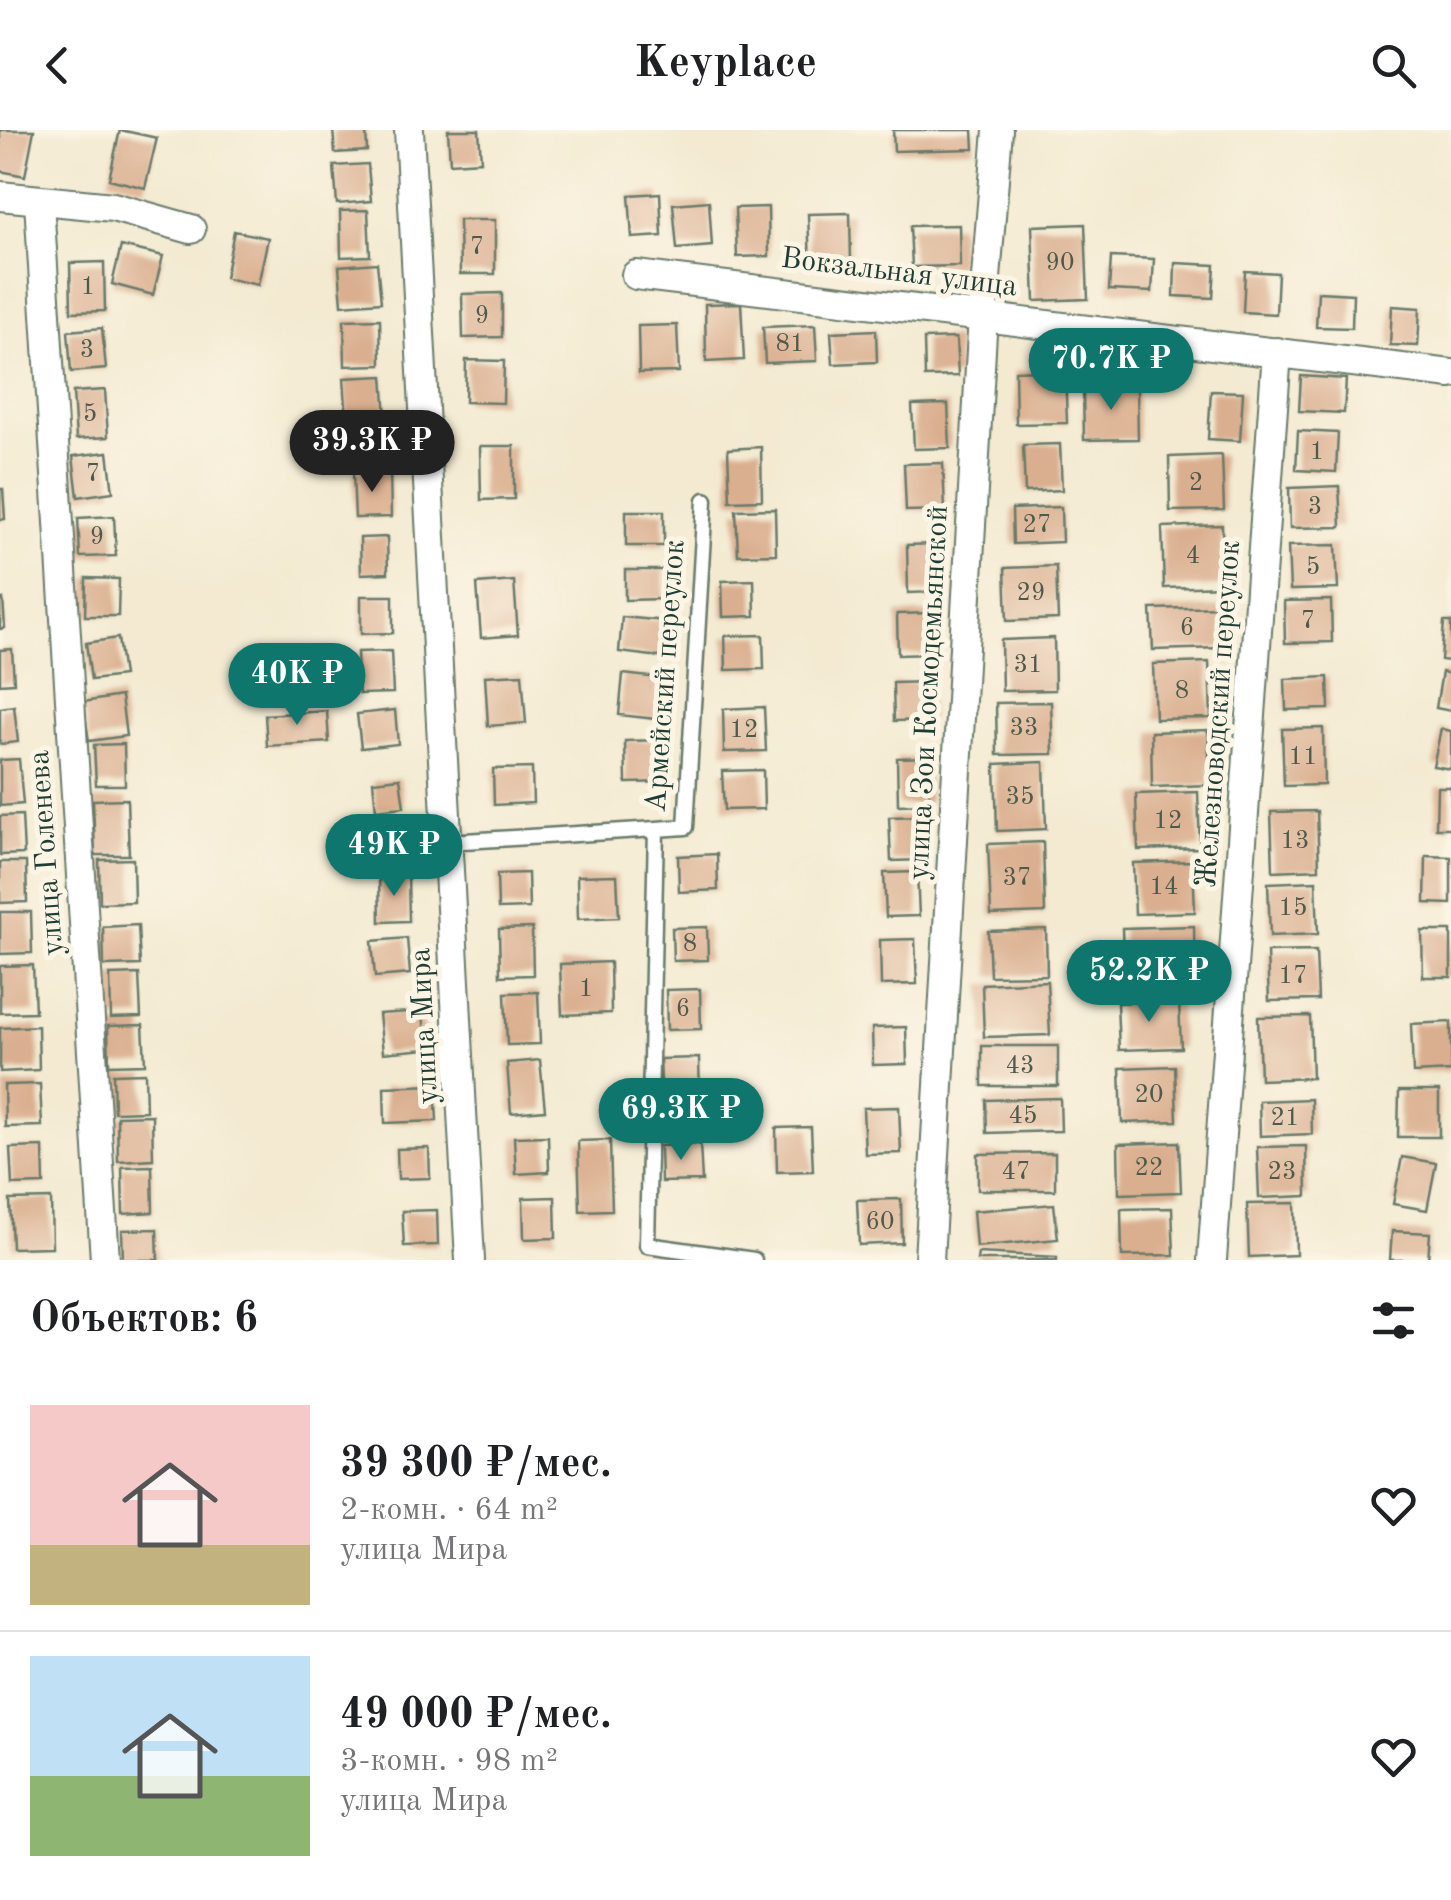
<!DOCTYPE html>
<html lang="ru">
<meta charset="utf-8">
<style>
:root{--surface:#fff;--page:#f2f2f2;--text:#202124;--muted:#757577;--line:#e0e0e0;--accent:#0f766e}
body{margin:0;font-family:"Old Standard TT",serif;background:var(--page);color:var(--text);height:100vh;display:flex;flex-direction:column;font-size:38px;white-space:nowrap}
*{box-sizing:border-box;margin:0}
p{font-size:32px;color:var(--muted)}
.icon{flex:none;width:55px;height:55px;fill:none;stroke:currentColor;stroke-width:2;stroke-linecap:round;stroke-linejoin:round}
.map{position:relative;height:1130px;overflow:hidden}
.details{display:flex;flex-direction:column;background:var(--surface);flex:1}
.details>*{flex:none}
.price{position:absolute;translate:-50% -85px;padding:0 22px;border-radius:35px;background:var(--accent);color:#fff;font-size:32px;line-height:65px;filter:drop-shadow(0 2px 5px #0008)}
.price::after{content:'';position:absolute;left:50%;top:60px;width:30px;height:22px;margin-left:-15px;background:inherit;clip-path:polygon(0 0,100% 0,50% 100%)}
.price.on{background:#222;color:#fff}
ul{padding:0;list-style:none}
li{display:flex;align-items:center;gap:30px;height:250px;padding:0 30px}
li+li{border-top:2px solid var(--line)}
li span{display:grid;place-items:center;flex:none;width:280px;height:200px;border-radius:0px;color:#555}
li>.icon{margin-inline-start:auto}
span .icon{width:120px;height:120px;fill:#fffc;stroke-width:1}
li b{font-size:42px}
h2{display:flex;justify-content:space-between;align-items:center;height:120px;padding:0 30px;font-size:42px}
header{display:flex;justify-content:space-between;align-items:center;height:130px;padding:0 30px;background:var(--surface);font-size:45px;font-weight:700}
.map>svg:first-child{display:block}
.building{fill:#daaf8f}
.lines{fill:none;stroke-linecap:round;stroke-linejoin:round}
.service-casing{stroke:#697a6b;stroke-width:19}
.minor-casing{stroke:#697a6b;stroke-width:32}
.service{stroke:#fff;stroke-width:14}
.minor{stroke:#fff;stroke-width:28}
.labels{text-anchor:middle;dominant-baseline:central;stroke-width:10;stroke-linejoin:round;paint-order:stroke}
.number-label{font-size:25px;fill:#4e5a4b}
.street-label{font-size:30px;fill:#1f3d34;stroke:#fcf5e5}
</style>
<header><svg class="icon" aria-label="back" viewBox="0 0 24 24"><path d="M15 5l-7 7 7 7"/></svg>Keyplace<svg class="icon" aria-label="search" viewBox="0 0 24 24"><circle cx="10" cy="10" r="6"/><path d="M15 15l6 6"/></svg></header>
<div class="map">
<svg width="1451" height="1130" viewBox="0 0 1451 1130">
<rect width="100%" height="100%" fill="#fcf5e5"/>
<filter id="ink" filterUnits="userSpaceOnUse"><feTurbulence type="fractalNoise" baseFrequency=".01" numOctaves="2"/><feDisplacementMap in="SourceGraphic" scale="20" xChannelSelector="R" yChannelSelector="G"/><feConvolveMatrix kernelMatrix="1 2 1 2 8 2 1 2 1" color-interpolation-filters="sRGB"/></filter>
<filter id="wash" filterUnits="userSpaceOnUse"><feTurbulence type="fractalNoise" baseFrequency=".0048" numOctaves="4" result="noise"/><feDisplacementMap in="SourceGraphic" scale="40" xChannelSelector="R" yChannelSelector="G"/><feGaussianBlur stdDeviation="2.25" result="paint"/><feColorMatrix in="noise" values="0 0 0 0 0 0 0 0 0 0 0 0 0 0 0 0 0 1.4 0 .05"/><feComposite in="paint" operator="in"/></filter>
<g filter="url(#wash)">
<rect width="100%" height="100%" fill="#f3ead1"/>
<g id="blocks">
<path class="building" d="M0 0H34L25 46 0 41Z
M120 0 157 8 145 58 109 49Z
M333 0H366L367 21 335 23Z
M448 0H479L481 31 450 33Z
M893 0H973L974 19 894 21Z
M368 34 371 71 337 74 334 36Z
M660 63 662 106 632 108 629 65Z
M709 71 712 116 677 119 673 74Z
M768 77 769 126 737 127 735 78Z
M368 80 370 126 341 127 340 81Z
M850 83 851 133 810 134 808 84Z
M459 90H495V144H460Z
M1085 94 1088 169 1035 171 1032 96Z
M959 95 960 136 912 137 910 96Z
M234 101 268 108 258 155 225 148Z
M121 116 163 126 153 165 112 154Z
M1111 127 1154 129 1152 162 1109 160Z
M104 132 105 181 71 182 70 133Z
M377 133 381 172 342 175 339 136Z
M1175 133 1215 135 1213 168 1174 166Z
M1245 141 1278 143 1276 184 1243 182Z
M1318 162 1353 164 1352 198 1316 197Z
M502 163V207L463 208 462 164Z
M741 173 744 230 706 232 705 174Z
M1392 176 1420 178 1418 216 1390 215Z
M380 189 381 235 345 236 344 190Z
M677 195 679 242 639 243 638 196Z
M815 195 817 231 765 233 763 197Z
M102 198 106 239 71 242 68 201Z
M876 200 877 232 833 234 831 202Z
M956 208 958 246 925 247 924 209Z
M466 230 504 231 503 273 465 272Z
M1065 239 1067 293 1016 294 1015 241Z
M383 246 386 288 347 291 344 248Z
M1301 246 1346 249 1344 283 1299 281Z
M1137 255 1138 309 1084 310 1083 257Z
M105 260 108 307 76 309 73 262Z
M1211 261 1243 262 1240 311 1208 309Z
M948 274 950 318 914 319 912 275Z
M1298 301 1338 303 1336 342 1296 340Z
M384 302 386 331 352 333 350 305Z
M1060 314 1062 360 1025 362 1023 315Z
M480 316H514V369L481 370Z
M761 317 762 370 730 371 728 319Z
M108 322 113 362 78 367 73 326Z
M1222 325 1224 380 1170 381 1169 327Z
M943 333 945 380 906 381 904 334Z
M390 341 391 387 355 388 353 343Z
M1339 356 1341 397 1290 398 1289 358Z
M0 359H3L5 389 0 390Z
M1061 377 1062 412 1013 414 1012 379Z
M775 379 776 424 738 425 736 380Z
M626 381H664V416H626Z
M114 386 116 426 80 427 78 388Z
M1222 395 1224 456 1164 458 1162 397Z
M387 407 388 443 361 444 360 408Z
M936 414 937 462 908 463 907 415Z
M1336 415 1338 459 1290 460 1288 416Z
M1056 436 1058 489 1007 491 1005 438Z
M625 440H664V469L625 470Z
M86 448 119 449 118 486H85Z
M754 450 755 486 723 487 722 451Z
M514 451 518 505 481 508 477 454Z
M361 466H393V503L361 504Z
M3 469 5 498 0 499V470Z
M1331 470 1332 512 1285 513 1284 471Z
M1222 477 1223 518 1153 520 1151 479Z
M931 483 932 524 898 525 897 484Z
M622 487 665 491 661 527 619 522Z
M1444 492H1451V531L1441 530Z
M763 505 764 539 726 540 725 506Z
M118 508 123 546 91 550 86 513Z
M1054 508 1055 560 1002 561 1001 510Z
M12 519 14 553 0 554V520Z
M391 521 393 563 359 564 357 522Z
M1209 532 1211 588 1155 589 1153 534Z
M1442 542 1451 544V581L1436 578Z
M522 544 526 593 488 596 485 546Z
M623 544 659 548 656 589 619 585Z
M1328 547 1329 579 1286 580 1285 549Z
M930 552 931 590 894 591 893 553Z
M121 566 126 606 89 611 83 572Z
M1051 572 1053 624 997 625 996 573Z
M14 576 18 612 0 614V578Z
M764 577 766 621 724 622 723 579Z
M395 580 398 614 361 618 357 584Z
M327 581 329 612 267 616 265 585Z
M1323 598 1324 655 1284 656 1282 599Z
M1441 599 1451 601V639L1433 636Z
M1208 600 1210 655 1152 657 1151 602Z
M664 610 666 652 626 653 625 611Z
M124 614 125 655H96L94 615Z
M927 627 929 674 898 675 897 628Z
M19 629 23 674 0 676V630Z
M1044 632 1046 699 997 701 995 634Z
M532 638 533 673 494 675 493 639Z
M763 640 764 679 724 680 722 641Z
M400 648 404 677 376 680 373 651Z
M1437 657H1451V698H1436Z
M1198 662 1200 718 1138 720 1136 664Z
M127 669 129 725H95L93 670Z
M1317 681 1319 739 1273 741 1271 682Z
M22 685 24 724 0 725V686Z
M924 686 925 730 891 731 889 687Z
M403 699 405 740 367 741 366 701Z
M1043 712 1045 783 991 785 988 714Z
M717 724 718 760 679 762 678 726Z
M1426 726 1451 727V774L1425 773Z
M133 729 134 772 100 773 99 730Z
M1193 731 1195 782 1135 784 1133 733Z
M0 732H26L27 772 0 773Z
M917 742 919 786 886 787 884 743Z
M528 743 529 778 498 779 497 744Z
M408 745 409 791 380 792 379 746Z
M617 745 619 787 578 789 577 746Z
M1316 751 1318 804 1270 806 1268 753Z
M0 782H31L32 823 0 824Z
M138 795 140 835 104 836 103 797Z
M1194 796 1195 853 1124 856 1122 798Z
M707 797 708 830 673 831 672 798Z
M532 798 533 845 500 846 499 799Z
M1046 799 1047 845 990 846 988 801Z
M1422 801H1451V847H1423Z
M407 808 410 844 375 847 372 811Z
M915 809 917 854 881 855 880 810Z
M1316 821 1318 870 1269 871 1267 822Z
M610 832 611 883 562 885 560 834Z
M33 835 35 882 0 883V836Z
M139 844 141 887 111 888 110 845Z
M1047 851 1050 905 984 907 982 854Z
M700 859 701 899 667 900 666 860Z
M538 862 540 914 507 915 505 863Z
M1179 871 1181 918 1119 920 1117 873Z
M423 881 426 919 383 923 379 884Z
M1310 886 1312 948 1260 950 1258 887Z
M1451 892V941L1413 943 1411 894Z
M143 895 145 934 109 935 108 896Z
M38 896 39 940 0 942V898Z
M906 897 907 934 873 935 872 898Z
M982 916H1058V956H982Z
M699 928 700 969 662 971 660 929Z
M540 930 545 980 511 983 507 933Z
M1175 936 1177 991 1122 993 1120 938Z
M145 943 146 981 114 982 113 944Z
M40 954 42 996 5 997 4 955Z
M435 955 437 991 385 993 384 957Z
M1399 961H1439V1007H1398Z
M1060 968 1061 1001 987 1003 986 970Z
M1311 969 1312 1004 1260 1006 1259 971Z
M899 977 901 1023 865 1024 863 978Z
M152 985 153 1029 118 1031 117 986Z
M811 997 813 1041 777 1042 776 998Z
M548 1006 549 1042 516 1044 514 1007Z
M610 1010 612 1080 580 1081 578 1011Z
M1179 1012 1181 1062 1119 1064 1118 1014Z
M700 1014 702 1051 661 1052 660 1016Z
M1306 1016 1307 1066 1259 1068 1257 1017Z
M43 1017 44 1054 12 1055 10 1018Z
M429 1018 430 1048 398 1049 397 1019Z
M1055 1023V1060H978V1024Z
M1402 1027 1436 1033 1427 1080 1393 1074Z
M152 1036 153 1082 123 1084 122 1037Z
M555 1067 556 1108 524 1109 523 1068Z
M51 1069 52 1117 12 1118 10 1070Z
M901 1069 902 1113 859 1115 857 1070Z
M1295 1073 1296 1125 1249 1127 1247 1074Z
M1054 1074 1058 1109 976 1117 973 1081Z
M1172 1078 1174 1125 1122 1126 1121 1079Z
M437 1080 438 1115 404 1116 402 1081Z
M157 1099 158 1130H123L122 1100Z
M1392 1101 1430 1103 1428 1130H1390Z
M978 1123 1057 1127V1130H977Z"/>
</g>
</g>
<g filter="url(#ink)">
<use href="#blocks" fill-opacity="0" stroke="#697a6b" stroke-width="2.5"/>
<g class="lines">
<defs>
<path id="service" d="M656 699 686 697 705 370
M448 712 656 699 647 1115 754 1130"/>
<path id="minor" d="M409 0 470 1130
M0 66 113 77 191 99
M39 72 105 1130
M636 145 1451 244
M929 1130 983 185 998 0
M1212 1130 1277 222"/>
</defs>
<use href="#service" class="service-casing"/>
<use href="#minor" class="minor-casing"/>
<use href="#service" class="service"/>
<use href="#minor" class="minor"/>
</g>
</g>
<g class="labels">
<g class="number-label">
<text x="477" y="117">7</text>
<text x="1060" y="133">90</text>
<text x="88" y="157">1</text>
<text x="482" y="186">9</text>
<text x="790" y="214">81</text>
<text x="87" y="220">3</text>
<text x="90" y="284">5</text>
<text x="1317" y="322">1</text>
<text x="93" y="344">7</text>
<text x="1196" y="353">2</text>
<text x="1315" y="377">3</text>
<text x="1037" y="395">27</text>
<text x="97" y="407">9</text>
<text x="1193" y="426">4</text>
<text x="1313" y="437">5</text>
<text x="1031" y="463">29</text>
<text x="1308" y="491">7</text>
<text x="1187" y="498">6</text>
<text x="1028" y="535">31</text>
<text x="1182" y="561">8</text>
<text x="1024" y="598">33</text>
<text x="744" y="600">12</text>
<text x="1303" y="627">11</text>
<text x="1020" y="667">35</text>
<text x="1168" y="691">12</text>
<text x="1295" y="711">13</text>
<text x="1017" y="748">37</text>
<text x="1164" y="757">14</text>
<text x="1293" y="778">15</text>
<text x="690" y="814">8</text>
<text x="1293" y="846">17</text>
<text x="586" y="859">1</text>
<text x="683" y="879">6</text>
<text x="1020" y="936">43</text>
<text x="1149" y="965">20</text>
<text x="1023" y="986">45</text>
<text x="1285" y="988">21</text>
<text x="1149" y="1038">22</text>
<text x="1016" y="1042">47</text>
<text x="1282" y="1042">23</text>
<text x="880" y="1092">60</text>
</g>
<g class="street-label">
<text transform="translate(899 143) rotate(7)">Вокзальная улица</text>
<text transform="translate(666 546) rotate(-86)">Армейский переулок</text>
<text transform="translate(929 563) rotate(-87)">улица Зои Космодемьянской</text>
<text transform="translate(1219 584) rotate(-86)">Железноводский переулок</text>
<text transform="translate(47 723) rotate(-94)">улица Голенева</text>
<text transform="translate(425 896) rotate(-93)">улица Мира</text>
</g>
</g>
</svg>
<b class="price" style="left:1111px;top:283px">70.7K ₽</b>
<b class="price on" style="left:372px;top:365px">39.3K ₽</b>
<b class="price" style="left:297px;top:598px">40K ₽</b>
<b class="price" style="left:394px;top:769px">49K ₽</b>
<b class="price" style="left:1149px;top:895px">52.2K ₽</b>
<b class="price" style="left:681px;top:1033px">69.3K ₽</b>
</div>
<section class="details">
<h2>Объектов: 6<svg class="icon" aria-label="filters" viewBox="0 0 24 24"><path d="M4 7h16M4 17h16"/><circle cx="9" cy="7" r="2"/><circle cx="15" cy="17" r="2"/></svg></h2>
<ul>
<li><span style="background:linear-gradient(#f6c9c9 70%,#c2b280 0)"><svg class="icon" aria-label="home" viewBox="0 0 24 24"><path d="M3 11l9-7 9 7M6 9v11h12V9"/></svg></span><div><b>39 300 ₽/мес.</b><p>2-комн. · 64 m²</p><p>улица Мира</p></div><svg class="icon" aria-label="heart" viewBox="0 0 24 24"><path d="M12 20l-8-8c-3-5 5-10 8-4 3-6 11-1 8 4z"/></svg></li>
<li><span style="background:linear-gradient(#bfe0f5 60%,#8fb573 0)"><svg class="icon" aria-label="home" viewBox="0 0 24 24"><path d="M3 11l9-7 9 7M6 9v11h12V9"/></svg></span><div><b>49 000 ₽/мес.</b><p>3-комн. · 98 m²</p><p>улица Мира</p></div><svg class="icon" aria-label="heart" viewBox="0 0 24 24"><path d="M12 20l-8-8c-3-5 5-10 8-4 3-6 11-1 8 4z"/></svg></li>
</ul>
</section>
